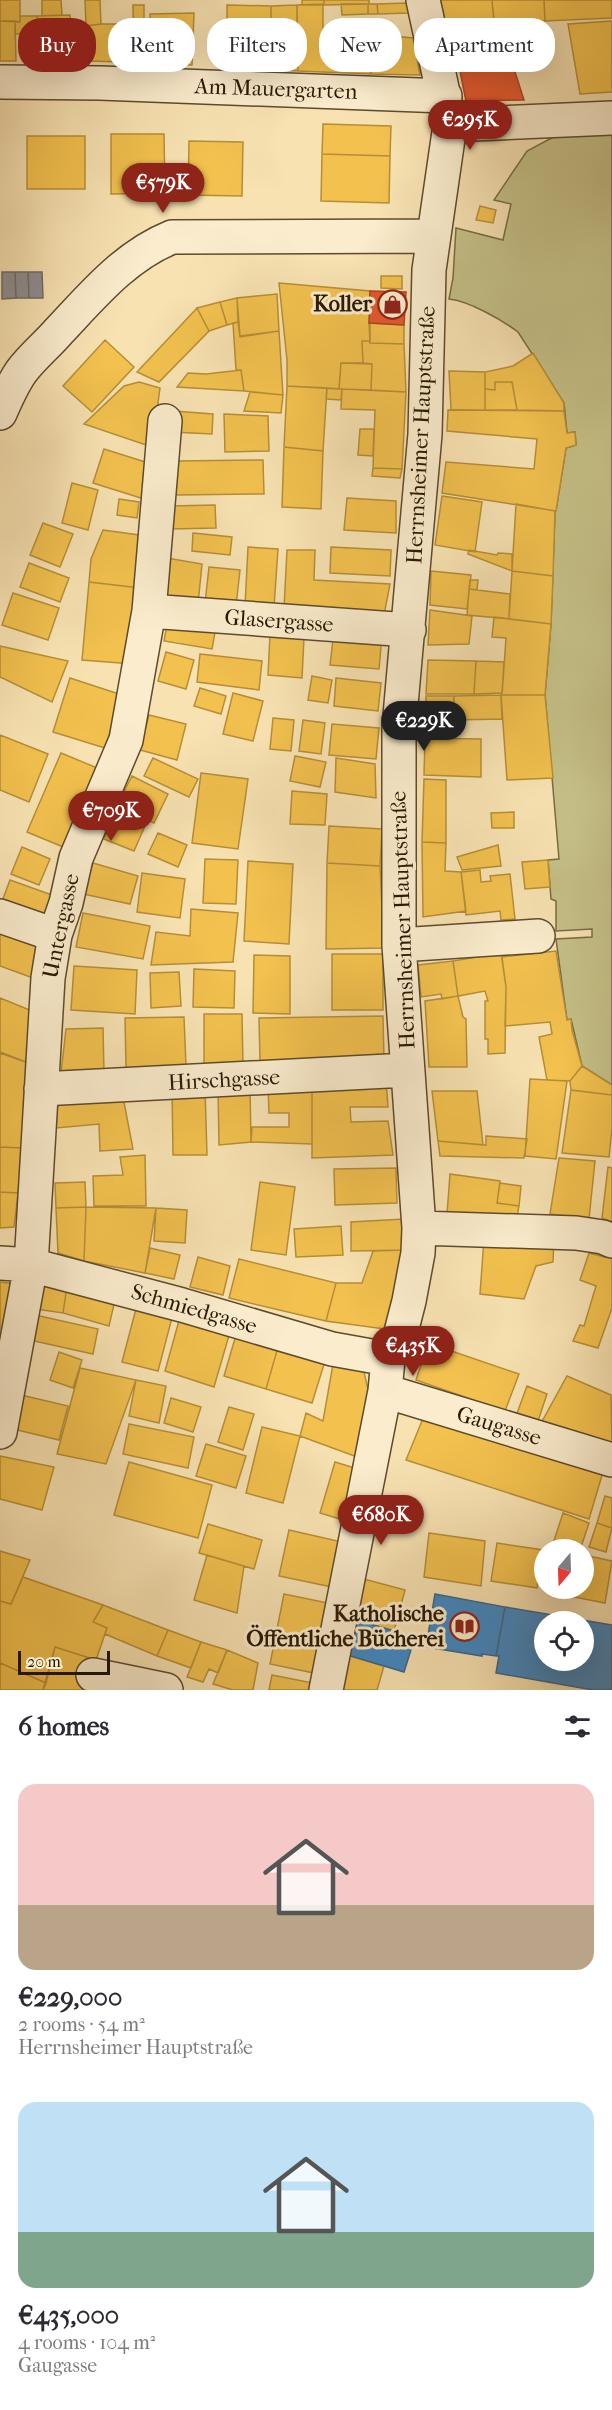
<!DOCTYPE html>
<meta charset="utf-8">
<style>
:root{--surface:#fff;--page:#f7f7f7;--text:#2b2b33;--muted:#7c7c81;--accent:#8f2418}
body{margin:0;font-family:"IM FELL French Canon",serif;background:var(--page);color:var(--text);height:100vh;display:flex;flex-direction:column;font-size:22px;white-space:nowrap}
*{box-sizing:border-box;margin:0}
p{font-size:20px;color:var(--muted)}
.icon{flex:none;width:33px;height:33px;fill:none;stroke:currentColor;stroke-width:2;stroke-linecap:round;stroke-linejoin:round}
.map{position:relative;height:1690px;overflow:hidden}
.sheet{display:flex;flex-direction:column;background:var(--surface);flex:1}
.sheet>*{flex:none}
.guide{position:absolute;left:18px;top:18px;width:576px;height:54px;display:flex;gap:12px}
.needle{width:39px;rotate:199deg}
.fabs{position:absolute;left:534px;top:1539px;display:grid;gap:12px}
.fabs a{display:grid;place-items:center;width:60px;height:60px;border-radius:50%;background:var(--surface);box-shadow:0 6px 24px #0002;font-size:30px}
.scale{position:absolute;left:18px;bottom:15px;width:92px;box-sizing:border-box;padding-left:6px;border:3px solid #291802;border-top:0;font-size:16px;line-height:21px;white-space:nowrap;color:#291802;-webkit-text-stroke:4px #faeccd;paint-order:stroke}
.price{position:absolute;translate:-50% -51px;padding:0 14px;border-radius:21px;background:var(--accent);color:#fff;font-size:20px;line-height:39px;filter:drop-shadow(0 2px 3px #0008)}
.price::after{content:'';position:absolute;left:50%;top:36px;width:18px;height:14px;margin-left:-9px;background:inherit;clip-path:polygon(0 0,100% 0,50% 100%)}
.price.on{background:#222;color:#fff}
ul{padding:0;list-style:none}
li{display:grid;align-content:center;gap:12px;height:318px;padding:0 18px}
li span{display:grid;place-items:center;height:186px;border-radius:18px;color:#555}
li>.icon{margin-inline-start:auto}
span .icon{width:108px;height:108px;fill:#fffc;stroke-width:1}
li b{font-size:26px}
h2{display:flex;justify-content:space-between;align-items:center;height:72px;padding:0 18px;font-size:26px}
.tag{padding:0 21px;border-radius:24px;background:var(--surface);box-shadow:0 6px 24px #0002;font-size:21px;line-height:54px}
.tag.on{background:var(--accent);color:#fff}
.map>svg:first-child{display:block}
.green{fill:#c5c087;stroke:#776c44;stroke-width:1.5}
.homes{fill:#f2c14e;stroke:#b68e37;stroke-width:1.5}
.shops{fill:#e4572e;stroke:#ac4421;stroke-width:1.5}
.schools{fill:#3f88c5;stroke:#38668a;stroke-width:1.5;fill-rule:evenodd}
.industry{fill:#8d8d92;stroke:#6f6a67;stroke-width:1.5}
.lines{fill:none;stroke-linecap:round;stroke-linejoin:round}
.minor-casing{stroke:#5d4a2e;stroke-width:36}
.minor{stroke:#faeccd;stroke-width:33}
.labels{text-anchor:middle;dominant-baseline:central;stroke-width:6;stroke-linejoin:round;paint-order:stroke}
.street-label{font-size:22px;fill:#291802;stroke:#faeccd}
.poi-label{font-size:22px;font-weight:bold;fill:#291802;stroke:#faeccd;text-anchor:end}
</style>
<div class="map">
<svg width="612" height="1690" viewBox="0 0 612 1690">
<rect width="100%" height="100%" fill="#f8e2b2"/>
<filter id="stains"><feTurbulence type="fractalNoise" baseFrequency=".00333" numOctaves="4"/><feColorMatrix values="0 0 0 0 .2 0 0 0 0 .09 0 0 0 0 .02 0 0 0 .5 -.17"/></filter>
<radialGradient id="worn" r=".72"><stop offset=".6" stop-color="#630" stop-opacity="0"/><stop offset="1" stop-color="#630" stop-opacity=".3"/></radialGradient>
<path class="green" d="M612 133V1085L582 1066 571 1019 567 1020 556 939 592 937V929L556 931V901L551 899 548 860 559 859 545 695 551 624 555 511 556 510 566 448 576 445 575 432 567 433 564 403 518 332C502 320 469 301 449 299L453 278 456 228 503 240 511 204 494 200 527 151 559 134Z"/>
<path class="homes" d="M0 0H20V22L0 21Z
M42 0H61L62 15 42 16Z
M85 0H100L101 24 86 26Z
M302 0H324V5H302Z
M324 0H369V4L324 5Z
M440 0H492L494 20 446 25Z
M492 0H544L545 21 494 22Z
M544 0H612V18L545 21Z
M407 3 409 13 378 14 377 4Z
M323 4V32L371 34V74L298 71 297 5Z
M341 4H368V14L342 15Z
M368 4H377L378 14H368Z
M133 5H144V20H150V14L194 13 192 65 134 63Z
M227 5 271 6V27H227Z
M297 5V30H271V6Z
M70 15 72 61 39 62 37 16Z
M20 16H37L38 33 15 34V21L20 22Z
M0 21H15L16 61H0Z
M612 21V92L580 94 568 24Z
M101 24H120L122 62 88 61 86 26Z
M271 30H297L298 71 273 70Z
M371 34 413 38 420 75 371 74Z
M323 124 391 126 390 156 322 154Z
M111 134H164L165 193 111 194Z
M27 136H85V189H27Z
M189 141 243 142 242 196 188 195Z
M322 154 390 156 389 203 321 201Z
M480 206 496 210 493 223 476 220Z
M381 276H402V289L381 288Z
M279 283 370 291V341H362L363 363H341L339 389 287 386V360Z
M277 294 279 331 240 336 237 298Z
M237 298 238 322 227 325 220 302Z
M220 302 227 325 209 331 197 308Z
M197 308 209 331 159 382 137 372Z
M238 322 240 337 279 331 283 395 244 391 241 370H236L233 323Z
M369 323 404 325V344L370 343Z
M105 340 134 367 92 412 63 386Z
M362 341H370V343L404 344 406 392 371 390 372 364 363 363Z
M533 353 564 403V411L517 410 512 382H495V390L485 389V372L513 366Z
M341 363 372 364 371 390 339 389Z
M241 370 244 391 177 387 188 373 206 374Z
M449 371 485 372V410H451Z
M139 382 160 388 152 447 84 424 124 386Z
M495 382H512L517 410H485V389L495 390Z
M287 386 327 388 323 451 284 447Z
M327 388 342 389 341 400 326 399Z
M342 389 406 392 402 469 373 468 375 410 341 409Z
M250 392 283 395 281 413 244 411Z
M448 410 564 411 567 433 575 432 576 445 566 448 556 511 442 493 446 462 534 469 537 439 447 431Z
M174 411 213 414 212 434 172 432Z
M224 414 268 416 269 451 225 452Z
M360 429H374L373 456 358 455Z
M284 447 323 451 321 509 282 507Z
M104 449 155 465 144 499 93 483Z
M263 460 264 494 176 495 175 461Z
M373 468 402 469 400 478 372 476Z
M72 483 98 490 88 530 62 523Z
M442 496 482 502 475 552 435 545Z
M347 498 396 501V533L344 530Z
M119 499 139 502 137 518 117 515Z
M516 504 555 511 553 576 512 571Z
M215 505 216 528 170 529V506Z
M43 523 73 534 60 567 30 555Z
M103 530 139 535 140 588 89 582 91 559Z
M193 533 232 537 230 555 192 551Z
M248 547 278 549 274 608 245 606Z
M331 547 391 550 390 576 330 573Z
M287 550H315L314 580 390 584 384 615 284 608Z
M469 550 497 555 498 553 512 554V571L468 554Z
M167 558 202 564 198 604 165 599Z
M29 563 69 578 60 602 20 587Z
M209 567 240 570 236 606 205 603Z
M431 571 471 575 467 609 430 605Z
M512 571 553 576 551 624 509 619Z
M470 580H478L477 590 469 589Z
M89 582 140 588 133 664 82 660Z
M469 589 510 594 509 619 467 615Z
M13 593 59 608 48 640 2 625Z
M430 610 472 616 469 644 428 645Z
M494 617 551 624 545 695H502L506 638 492 637Z
M168 619 216 627 212 649 164 641Z
M334 631 382 636 379 669 330 665Z
M270 635 304 638 302 678 268 675Z
M0 646 68 661 52 702 0 677Z
M166 652 194 660 186 689 158 681Z
M200 654 262 661 259 690 197 682Z
M428 660 476 661 474 694H426Z
M476 661 504 662 502 693 474 694Z
M312 676 332 680 328 703 308 700Z
M70 678 122 695 105 748 53 732Z
M336 678 381 683 378 711 334 706Z
M200 688 226 696 221 714 194 706Z
M233 693 263 701 253 741 223 734Z
M501 695H545L553 778 507 780Z
M501 695 502 719 453 720 454 696Z
M426 696H454L452 738H425Z
M149 715 186 724 177 760 140 750Z
M273 718 294 720 291 751 270 749Z
M303 720 325 723 321 754 299 751Z
M332 724 379 728 376 759 329 755Z
M0 735 48 754 29 802 0 790Z
M425 738 481 739V777L424 775Z
M61 753 102 770 68 849 27 832Z
M295 756 326 762 320 787 290 781Z
M153 758 198 779 189 797 144 776Z
M336 758 375 764 376 798 335 792Z
M201 773 248 779 238 849 192 843Z
M132 776 168 794 154 823 117 805Z
M424 779 446 780V843L422 842Z
M292 791 327 794 325 825 290 824Z
M514 812V828H492L491 813Z
M115 813 145 826 134 851 104 839Z
M329 826 382 829 380 866 327 863Z
M158 833 187 845 178 867 148 854Z
M422 842 446 843 445 871 461 872 466 911 423 917Z
M498 845 501 866 462 870 457 857Z
M22 847 50 859 39 885 11 874Z
M205 859 238 860 236 904 203 903Z
M548 860 550 887 525 889 522 862Z
M248 861 293 864 289 944 244 941Z
M93 863 138 876 130 904 83 894Z
M327 863 380 866 384 948 326 949Z
M480 870 481 882 491 881 490 876 510 874 515 919 501 920 500 911 466 915 461 872Z
M142 873 185 879 180 918 137 912Z
M10 880 52 895 44 919 1 904Z
M191 909 238 913 233 962 151 965 156 932 190 936Z
M83 913 150 926 143 959 76 947Z
M0 926 40 941 33 978 0 966Z
M556 951 567 1020 571 1019 572 1030 582 1066 570 1081 547 1080 539 1037 552 1034 550 1022 505 1026 506 987 502 957Z
M501 953 506 987 505 1053 488 1054V1039H485V1001H488L485 991 458 996 453 961Z
M332 954H383V1010H332Z
M254 955 290 956V1014L253 1013Z
M453 961 458 996 442 999 441 994 421 997 418 965Z
M74 966 137 970 135 1014 71 1010Z
M194 969 235 971 234 1008 193 1007Z
M179 972 181 1006 151 1008 150 973Z
M458 996 463 1017 466 1019 467 1067H429L425 1001Z
M0 998 37 1013 31 1064 0 1052Z
M204 1014H242L243 1065H204Z
M383 1016 384 1061 260 1062 259 1018Z
M184 1017 186 1066 126 1068 125 1018Z
M103 1028 104 1073H61L66 1029Z
M0 1053 31 1064 23 1148 0 1147Z
M582 1066 612 1085V1095L571 1090 570 1081Z
M530 1079 567 1081 556 1159 525 1156Z
M386 1080 388 1107H350L351 1122 388 1121 393 1155 312 1158V1082Z
M312 1082V1144L251 1142 252 1127H289V1113H269L268 1086Z
M172 1088H205L207 1155H173Z
M250 1088 251 1142 219 1145 218 1089Z
M571 1090 612 1095V1129L609 1157 562 1153Z
M432 1091H477L483 1145 438 1141Z
M123 1097 133 1149 100 1151 99 1124 56 1128 58 1101Z
M486 1136 527 1139 524 1158 440 1156 438 1141 486 1145Z
M0 1147 23 1148 18 1193 0 1192Z
M145 1155 146 1206H94L93 1176 123 1175 120 1157Z
M559 1158 595 1161 589 1219 550 1214Z
M608 1167 612 1168V1222L602 1218Z
M396 1168 397 1203 335 1205 334 1169Z
M450 1174 500 1181 497 1203 519 1206 516 1222 447 1214Z
M85 1182 86 1207 56 1208 55 1183Z
M260 1182 295 1187 286 1255 251 1250Z
M500 1183 521 1186 519 1206 497 1203Z
M0 1192 18 1193 14 1227 0 1228Z
M86 1207 84 1261 58 1253 56 1208Z
M86 1207 156 1208 145 1273 84 1261Z
M156 1208 187 1210 185 1243 154 1241Z
M404 1219 406 1250 351 1251V1222Z
M341 1226 343 1255 296 1257 294 1229Z
M484 1238 554 1240 553 1262 536 1266 524 1299 480 1294Z
M150 1248 180 1255 174 1279 145 1273Z
M406 1250 392 1330 326 1321 336 1283H362L373 1251Z
M589 1253 605 1257 606 1254 612 1256V1308L598 1348 573 1341 580 1325 584 1326 596 1286 580 1280Z
M198 1257 230 1266 223 1295 190 1287Z
M239 1259 336 1283 326 1321 229 1298Z
M0 1282 15 1284 0 1347Z
M40 1282 67 1286 63 1313 36 1309Z
M67 1286 115 1300 109 1326 63 1313Z
M138 1301 173 1314 158 1371 122 1362Z
M31 1314 98 1329 93 1354 25 1339Z
M180 1317 230 1332 214 1387 165 1371Z
M236 1335 278 1347 266 1389 224 1376Z
M428 1343 519 1374 505 1411 416 1380Z
M278 1347 325 1361 312 1403 266 1389Z
M59 1352 82 1360 73 1388 50 1380Z
M333 1364 364 1372 370 1398 357 1457 300 1436 306 1413 323 1421Z
M80 1368 136 1380 106 1464 57 1454Z
M567 1376 611 1395 612 1447 540 1425Z
M136 1380 166 1386 159 1423 129 1416Z
M527 1386 547 1394 537 1424 516 1416Z
M17 1394 68 1406 59 1440 9 1428Z
M171 1398 201 1407 193 1432 164 1423Z
M229 1407 254 1414 243 1450 218 1442Z
M426 1411 603 1472 589 1519 406 1460Z
M129 1424 194 1437 188 1468 123 1454Z
M262 1427 300 1436 283 1503 246 1493Z
M206 1444 246 1456 236 1488 196 1476Z
M0 1456 54 1467 42 1510 0 1499Z
M129 1462 212 1485 198 1538 114 1515Z
M335 1462 358 1469 343 1520 320 1513Z
M605 1496 612 1498V1528L597 1523Z
M563 1513 589 1523 580 1550H551Z
M597 1523 612 1528 606 1552 589 1547Z
M208 1524 262 1540 254 1569 199 1553Z
M289 1530 342 1542 332 1587 279 1576Z
M429 1533 485 1541 481 1586 424 1577Z
M497 1543 543 1550 537 1588 491 1581Z
M0 1551 30 1560 11 1604 0 1601Z
M207 1555 244 1566 237 1613 194 1600Z
M584 1555 612 1561 605 1603 574 1597 576 1588H584Z
M23 1577 103 1605 93 1622 107 1628 96 1660 55 1647 46 1683 0 1663V1601L11 1604Z
M364 1579 405 1590 394 1631 353 1619Z
M284 1594 328 1603 314 1673 270 1664Z
M103 1605 168 1630 157 1656 105 1634 107 1628 93 1622Z
M168 1630 201 1642 191 1668 157 1656Z
M201 1642 227 1650 218 1673 209 1669 203 1682 187 1677Z
M55 1647 96 1660 86 1690H43Z
M227 1650 258 1663 253 1690H233L213 1684Z
M344 1654 384 1666 377 1690H336Z
M0 1663 46 1683 43 1690H0Z
M272 1675 313 1683 312 1690H269Z"/>
<path class="shops" d="M501 28 524 100 466 101 452 32Z
M370 291 406 292 404 325 369 323Z"/>
<path class="schools" d="M435 1594 505 1607 496 1656 482 1654V1656L426 1647Z
M505 1607 612 1625V1690H593L496 1673 499 1656H496ZM544 1622H584V1660H544Z
M353 1619 415 1637 404 1672 344 1654Z"/>
<path class="industry" d="M2 272H15L16 298 2 299Z
M15 272H28L29 298H16Z
M28 272H42L43 298H29Z"/>
<g class="lines">
<defs>
<path id="minor" d="M0 82 100 83 445 96
M450 125 612 118
M0 413C6 399 12 385 21 372 32 357 47 345 59 331 93 295 125 256 172 237L433 236
M149 611 409 630
M0 916 55 935
M399 945 538 936
M41 1089 407 1070
M419 1228 576 1233 603 1237 612 1241
M0 1263 31 1265 182 1305 332 1349 388 1359
M385 1391 612 1460
M0 1432 31 1265 48 978 55 935 66 903 76 858 126 740 149 611 165 421
M93 1675 166 1690
M326 1690 385 1391 388 1359 399 1340 409 1301 418 1253 419 1228 399 945V727L425 434 429 270 450 125 423 0"/>
</defs>
<use href="#minor" class="minor-casing"/>
<use href="#minor" class="minor"/>
</g>
<defs>
<symbol id="shop-ring" viewBox="-11 -11 22 22"><circle r="9.5" fill="#faeccd" stroke="#8f2418" stroke-width="1.5"/><path d="M-5-2.5h2.3a2.7 3.5 0 0 1 5.4 0H5L5.5 6h-11ZM-1.5-2.5h3a1.5 2.3 0 0 0-3 0Z" fill="#8f2418"/></symbol>
<symbol id="library-ring" viewBox="-11 -11 22 22"><circle r="9.5" fill="#faeccd" stroke="#8f2418" stroke-width="1.5"/><path d="M-6-4Q-3-5.5-.7-3.5V5Q-3 3-6 4ZM6-4Q3-5.5 .7-3.5V5Q3 3 6 4Z" fill="#8f2418"/></symbol>
</defs>
<g fill-rule="evenodd">
<use href="#shop-ring" x="376" y="288" width="33" height="33"/>
<use href="#library-ring" x="448" y="1610" width="33" height="33"/>
</g>
<g class="labels">
<g class="street-label">
<text transform="translate(276 89) rotate(2)">Am Mauergarten</text>
<text transform="translate(421 435) rotate(-87)">Herrnsheimer Hauptstraße</text>
<text transform="translate(279 621) rotate(4)">Glasergasse</text>
<text transform="translate(403 920) rotate(-92)">Herrnsheimer Hauptstraße</text>
<text transform="translate(61 926) rotate(-78)">Untergasse</text>
<text transform="translate(224 1080) rotate(-3)">Hirschgasse</text>
<text transform="translate(194 1309) rotate(16)">Schmiedgasse</text>
<text transform="translate(499 1426) rotate(17)">Gaugasse</text>
</g>
<g class="poi-label">
<text x="372" y="304">Koller</text>
<text x="444" y="1614">Katholische<tspan x="444" dy="25">Öffentliche Bücherei</tspan></text>
</g>
</g>
<rect width="100%" height="100%" filter="url(#stains)"/>
<rect width="100%" height="100%" fill="url(#worn)"/>
</svg>
<div class="fabs">
<a><svg class="needle" viewBox="-14 -14 28 28"><path d="M0-13l5 13h-10z" fill="#e53935"/><path d="M0 13l5-13h-10z" fill="#7c7c81"/></svg></a>
<a><svg class="icon" aria-label="locate" viewBox="0 0 24 24"><circle cx="12" cy="12" r="6"/><path d="M12 2v4M12 18v4M2 12h4M18 12h4"/></svg></a>
</div>
<div class="scale">20 m</div>
<b class="price" style="left:470px;top:151px">€295K</b>
<b class="price" style="left:163px;top:214px">€579K</b>
<b class="price on" style="left:424px;top:752px">€229K</b>
<b class="price" style="left:111px;top:842px">€709K</b>
<b class="price" style="left:413px;top:1377px">€435K</b>
<b class="price" style="left:381px;top:1546px">€680K</b>
<div class="guide">
<a class="tag on">Buy</a>
<a class="tag">Rent</a>
<a class="tag">Filters</a>
<a class="tag">New</a>
<a class="tag">Apartment</a>
</div>
</div>
<section class="sheet">
<h2>6 homes<svg class="icon" aria-label="filters" viewBox="0 0 24 24"><path d="M4 7h16M4 17h16"/><circle cx="9" cy="7" r="2"/><circle cx="15" cy="17" r="2"/></svg></h2>
<ul>
<li><span style="background:linear-gradient(#f6c9c9 65%,#b9a48a 0)"><svg class="icon" aria-label="home" viewBox="0 0 24 24"><path d="M3 11l9-7 9 7M6 9v11h12V9"/></svg></span><div><b>€229,000</b><p>2 rooms · 54 m²</p><p>Herrnsheimer Hauptstraße</p></div></li>
<li><span style="background:linear-gradient(#bfe0f5 70%,#7fa58c 0)"><svg class="icon" aria-label="home" viewBox="0 0 24 24"><path d="M3 11l9-7 9 7M6 9v11h12V9"/></svg></span><div><b>€435,000</b><p>4 rooms · 104 m²</p><p>Gaugasse</p></div></li>
</ul>
</section>
